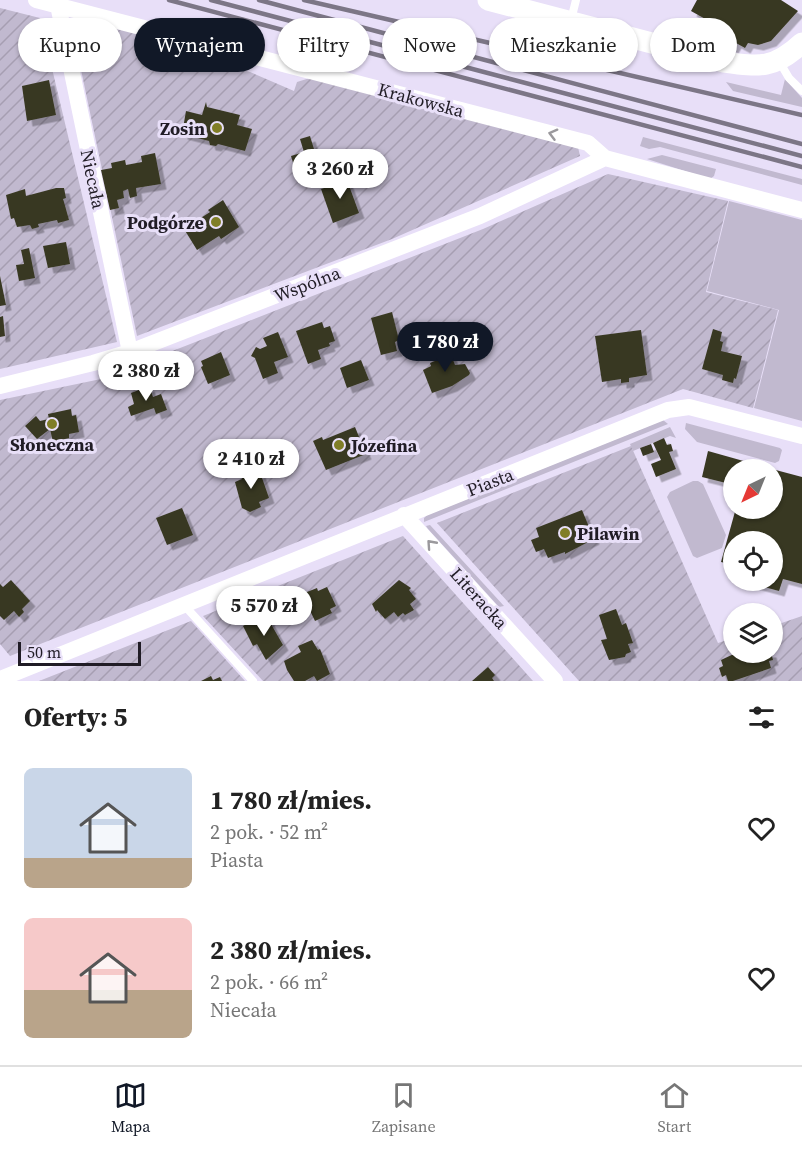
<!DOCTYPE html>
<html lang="pl">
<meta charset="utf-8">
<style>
:root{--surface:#fff;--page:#f2f2f2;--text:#222;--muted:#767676;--line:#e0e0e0;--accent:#111827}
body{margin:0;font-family:"Source Serif 4",serif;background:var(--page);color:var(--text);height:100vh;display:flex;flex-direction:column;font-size:22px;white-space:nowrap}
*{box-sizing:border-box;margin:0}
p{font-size:20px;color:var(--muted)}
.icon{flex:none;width:33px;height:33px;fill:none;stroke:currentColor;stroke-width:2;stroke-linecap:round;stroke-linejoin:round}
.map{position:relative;height:681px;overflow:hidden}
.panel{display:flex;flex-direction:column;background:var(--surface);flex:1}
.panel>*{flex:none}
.top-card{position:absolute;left:18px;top:18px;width:766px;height:54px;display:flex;gap:12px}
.needle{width:39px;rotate:223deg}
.fabs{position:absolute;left:723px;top:459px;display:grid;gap:12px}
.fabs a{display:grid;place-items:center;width:60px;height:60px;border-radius:50%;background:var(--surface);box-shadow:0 2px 4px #0004;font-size:30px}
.scale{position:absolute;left:18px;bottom:15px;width:123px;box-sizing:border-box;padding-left:6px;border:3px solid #201c25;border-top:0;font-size:16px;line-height:21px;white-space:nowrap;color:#201c25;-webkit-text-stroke:4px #e8dff8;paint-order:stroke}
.price{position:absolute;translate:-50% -51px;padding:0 14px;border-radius:21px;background:#fff;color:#222;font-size:20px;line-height:39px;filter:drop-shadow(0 2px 3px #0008)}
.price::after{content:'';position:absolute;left:50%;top:36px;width:18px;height:14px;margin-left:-9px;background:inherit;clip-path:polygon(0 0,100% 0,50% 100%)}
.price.selected{background:var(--accent);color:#fff}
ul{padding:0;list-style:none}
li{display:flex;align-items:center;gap:18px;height:150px;padding:0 24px}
li span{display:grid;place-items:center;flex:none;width:168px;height:120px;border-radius:9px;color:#555}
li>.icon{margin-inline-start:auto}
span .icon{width:72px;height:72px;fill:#fffc;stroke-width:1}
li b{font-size:26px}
h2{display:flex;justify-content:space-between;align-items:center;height:72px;padding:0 24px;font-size:26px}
.pill{padding:0 21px;border-radius:27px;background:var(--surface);box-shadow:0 2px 4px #0004;font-size:21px;line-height:54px}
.pill.selected{background:var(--accent);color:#fff}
.dock{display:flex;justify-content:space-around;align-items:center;height:84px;border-top:2px solid var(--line);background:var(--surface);font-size:16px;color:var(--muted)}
.dock a{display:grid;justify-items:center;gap:3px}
.dock .selected{color:var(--accent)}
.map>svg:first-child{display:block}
.grass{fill:#c1b9cf}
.garden{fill:url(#garden-furrows)}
.building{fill:#393924;filter:url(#shadow)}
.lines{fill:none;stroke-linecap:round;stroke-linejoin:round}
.service{stroke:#fff;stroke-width:8}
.minor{stroke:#fff;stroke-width:16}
.tertiary{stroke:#fff;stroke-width:21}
.rail{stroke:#7c7686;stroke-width:4.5}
.oneway{stroke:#9b999d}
.poi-dot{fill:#807e27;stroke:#e8dff8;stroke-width:2}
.labels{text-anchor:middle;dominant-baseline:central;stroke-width:6;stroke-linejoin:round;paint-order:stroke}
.street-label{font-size:18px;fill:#201c25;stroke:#e8dff8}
.poi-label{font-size:18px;font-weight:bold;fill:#201c25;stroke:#e8dff8;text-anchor:end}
</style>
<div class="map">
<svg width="802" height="681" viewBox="0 0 802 681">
<defs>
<pattern id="garden-furrows" width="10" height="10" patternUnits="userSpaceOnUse" patternTransform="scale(1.5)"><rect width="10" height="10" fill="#c1b9cf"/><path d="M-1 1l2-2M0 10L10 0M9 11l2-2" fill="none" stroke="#a69eb2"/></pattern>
<filter id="shadow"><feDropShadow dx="5.5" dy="5.5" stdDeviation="0" flood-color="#0004"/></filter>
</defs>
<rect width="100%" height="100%" fill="#e8dff8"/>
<path class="grass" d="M785 79 802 98V107L733 91 726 82 781 95Z
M643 137 802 179V185L660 147 649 149 640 146Z
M662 155 716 169 714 176 710 179 647 159Z
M729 201 802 220V421L754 408 779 310 707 291Z
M663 420 668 424 424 522V518L427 515Z
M686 423 780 448 782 450 779 461 775 463 697 442 685 429Z
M670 427 676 438 670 436 633 451 630 444Z
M693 481H698L703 484 726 535 722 548 697 558 693 556 667 497 670 492Z
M430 525 504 606 499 607 428 529 426 526Z"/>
<path class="garden" d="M0 8 40 18 117 342 0 369Z
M82 17 155 35 152 47 250 72 294 91 297 82 313 77 578 147 580 156 392 239 137 336 72 27Z
M608 174 728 201 706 292 778 310 753 408 683 389 10 656 0 644V400L101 379 483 229Z
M631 446 718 643 733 638 734 652H772L773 626 802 616V681H579L437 523Z
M403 536 533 681H263L203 616Z
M191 621 245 681H39Z"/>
<path class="building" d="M697 0H781L798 11 771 41 758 45 748 43 745 48 736 43 733 48 725 44 726 42 711 35 716 25 691 11Z
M49 80 56 115 27 121 22 86Z
M206 102 207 107 240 115 237 125 252 129 245 151 218 144 216 146 210 145 209 141 182 134 186 111 202 115Z
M310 136 321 172 298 179 291 156 304 152 300 139Z
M155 153 161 184 136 188 137 196 130 198 128 189 123 191 124 198 117 200 119 208 110 210 101 170 112 168 111 163 125 160 126 165 142 162 141 156Z
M336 178 338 183 347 180 359 213 333 223 321 189 330 186 328 181Z
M56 188H64L66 198 63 199 64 202 69 220 58 223 57 220 38 224 39 227 32 229 30 225 17 227 14 218 11 219 6 195 25 189 26 196Z
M223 200 239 227 221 239 219 236 197 250 184 229 210 212 208 210Z
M66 242 70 264 48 268 43 246Z
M29 248 35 278 19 281 16 265 24 264 21 250Z
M0 276 6 305 0 306Z
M392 312 399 340 395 342 397 351 381 355 371 318Z
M3 316 5 336 0 337V317Z
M322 322 324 328 330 326 335 341 329 343 330 346 318 350 321 359 308 364 296 331Z
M713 329 722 332 720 341 723 342 721 351 742 356 736 379 734 378 733 383 722 380 723 375 702 369Z
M641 330 647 375 629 378V382L621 383V379L602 382 595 336Z
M278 332 288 357 274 362 278 373 263 379 255 358 251 356 256 347 260 349 267 346 263 338Z
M221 352 230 375 208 384 201 367 203 366 201 361Z
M450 352 455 365 465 364 470 373 469 375 452 386 432 393 423 370 431 366 430 363 442 358 441 356Z
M361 360 369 380 347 388 340 368Z
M149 386 153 397 161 394 167 410 156 414 154 408 131 416 128 407 134 404 131 393Z
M71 409 72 416 76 415 79 432 69 434V438L53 442 50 429 37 439 25 426 36 416 40 421 49 419 48 414Z
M355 427 366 454 326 470 313 441 322 437 323 440Z
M664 438 667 445 671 444 673 451 669 452 676 469 656 477 651 464 661 460 653 443Z
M651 444 654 452 643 456 640 448Z
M708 451 765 467 771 470H734V485L702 477Z
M254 468 256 474 260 472 269 498 259 502 261 507 250 512 242 508 235 482 242 479 240 474Z
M772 469 802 477V584L783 579 779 591 742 581 772 580V542H734V565L721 562 736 508H772Z
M182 508 193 535 167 545 156 518Z
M582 510 594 539 565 554V552L548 558 544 549 536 552 531 540 539 537 536 528Z
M11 580 30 601 22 609 24 612 19 617 14 611 4 620 0 616V584L3 587Z
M399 580 411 588 409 590 416 599 410 604 414 610 405 615 403 613 398 617 394 612 385 619 377 610 376 612 372 604Z
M327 587 336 606 330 609 332 613 315 621 302 594 317 588 318 591Z
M616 609 622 625 626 623 633 643 628 644 631 652 626 654 625 657 609 660 601 640 607 639 599 615Z
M267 617 283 645 266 660 257 644 253 646 243 626 256 619 258 622Z
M312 640 318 650 320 649 330 674 317 681 314 676 305 681H294L287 670 284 661 301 652 298 646Z
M738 652H771L773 660 769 661 771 668 733 681H728L726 675 722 677 719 668 723 666 721 660Z
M488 667 495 675 492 678 494 681H472Z
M211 676 213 680 220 677 222 681H201Z"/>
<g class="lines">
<path class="service" d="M571 20 576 0
M779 61 789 78 802 91
M184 605 253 681"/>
<path class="minor" d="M36 0 588 143 605 158 802 210
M58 5 130 352
M0 386 93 363 130 352 480 216 605 158
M404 515 555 681
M0 679 668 410 689 407 802 436"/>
<path class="tertiary" d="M488 0 724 62C760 67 774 69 802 43"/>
<path class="rail" d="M169 0 802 167
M211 0 802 156
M259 0 802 144
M304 0 802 115"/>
</g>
<defs><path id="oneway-chevron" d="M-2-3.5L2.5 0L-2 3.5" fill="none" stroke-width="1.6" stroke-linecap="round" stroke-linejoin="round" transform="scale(1.5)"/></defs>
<g class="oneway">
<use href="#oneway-chevron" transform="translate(553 134) rotate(-165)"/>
<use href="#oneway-chevron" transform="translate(431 544) rotate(-132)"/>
</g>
<g class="poi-dot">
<circle cx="217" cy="128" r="6"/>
<circle cx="216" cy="222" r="6"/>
<circle cx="52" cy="424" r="6"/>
<circle cx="339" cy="445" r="6"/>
<circle cx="565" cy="533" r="6"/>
</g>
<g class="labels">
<g class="street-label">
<text transform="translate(421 100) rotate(15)">Krakowska</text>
<text transform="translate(93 179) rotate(78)">Niecała</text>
<text transform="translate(307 284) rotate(-21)">Wspólna</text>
<text transform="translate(490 482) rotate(-21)">Piasta</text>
<text transform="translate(479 598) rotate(48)">Literacka</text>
</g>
<g class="poi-label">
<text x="205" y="128">Zosin</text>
<text x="204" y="222">Podgórze</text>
<text x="52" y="444" text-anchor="middle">Słoneczna</text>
<text x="351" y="445" text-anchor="start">Józefina</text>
<text x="577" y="533" text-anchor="start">Pilawin</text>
</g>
</g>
</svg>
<div class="fabs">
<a><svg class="needle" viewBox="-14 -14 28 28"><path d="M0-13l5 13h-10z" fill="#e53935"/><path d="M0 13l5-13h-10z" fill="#767676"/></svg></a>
<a><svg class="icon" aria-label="locate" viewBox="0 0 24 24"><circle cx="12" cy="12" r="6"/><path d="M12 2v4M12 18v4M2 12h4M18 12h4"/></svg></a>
<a><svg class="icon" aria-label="layers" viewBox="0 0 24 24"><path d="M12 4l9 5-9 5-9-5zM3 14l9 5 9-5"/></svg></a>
</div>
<div class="scale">50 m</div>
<b class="price" style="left:340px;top:200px">3 260 zł</b>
<b class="price selected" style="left:445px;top:373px">1 780 zł</b>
<b class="price" style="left:146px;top:402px">2 380 zł</b>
<b class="price" style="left:251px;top:490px">2 410 zł</b>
<b class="price" style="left:264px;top:637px">5 570 zł</b>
<div class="top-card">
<a class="pill">Kupno</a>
<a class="pill selected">Wynajem</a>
<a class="pill">Filtry</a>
<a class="pill">Nowe</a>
<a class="pill">Mieszkanie</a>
<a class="pill">Dom</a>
</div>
</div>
<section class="panel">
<h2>Oferty: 5<svg class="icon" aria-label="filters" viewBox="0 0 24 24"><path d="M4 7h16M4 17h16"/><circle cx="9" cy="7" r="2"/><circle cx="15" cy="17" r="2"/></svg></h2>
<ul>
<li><span style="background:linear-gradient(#c9d6e8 75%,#b9a48a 0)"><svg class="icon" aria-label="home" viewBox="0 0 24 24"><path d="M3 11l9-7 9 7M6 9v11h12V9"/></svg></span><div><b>1 780 zł/mies.</b><p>2 pok. · 52 m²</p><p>Piasta</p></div><svg class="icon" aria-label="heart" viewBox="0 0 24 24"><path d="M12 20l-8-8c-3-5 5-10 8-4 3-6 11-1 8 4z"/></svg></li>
<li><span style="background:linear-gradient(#f6c9c9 60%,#b9a48a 0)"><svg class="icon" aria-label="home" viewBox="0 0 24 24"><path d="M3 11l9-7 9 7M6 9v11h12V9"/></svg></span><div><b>2 380 zł/mies.</b><p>2 pok. · 66 m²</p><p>Niecała</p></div><svg class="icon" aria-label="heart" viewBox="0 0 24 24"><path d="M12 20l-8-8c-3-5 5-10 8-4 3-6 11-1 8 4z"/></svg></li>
</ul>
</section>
<nav class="dock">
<a class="selected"><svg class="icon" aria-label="map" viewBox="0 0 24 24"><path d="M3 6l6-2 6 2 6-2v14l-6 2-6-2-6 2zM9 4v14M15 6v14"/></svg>Mapa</a>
<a><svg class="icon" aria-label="saved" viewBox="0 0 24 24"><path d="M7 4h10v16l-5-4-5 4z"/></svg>Zapisane</a>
<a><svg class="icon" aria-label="home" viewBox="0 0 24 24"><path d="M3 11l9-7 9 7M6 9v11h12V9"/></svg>Start</a>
</nav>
